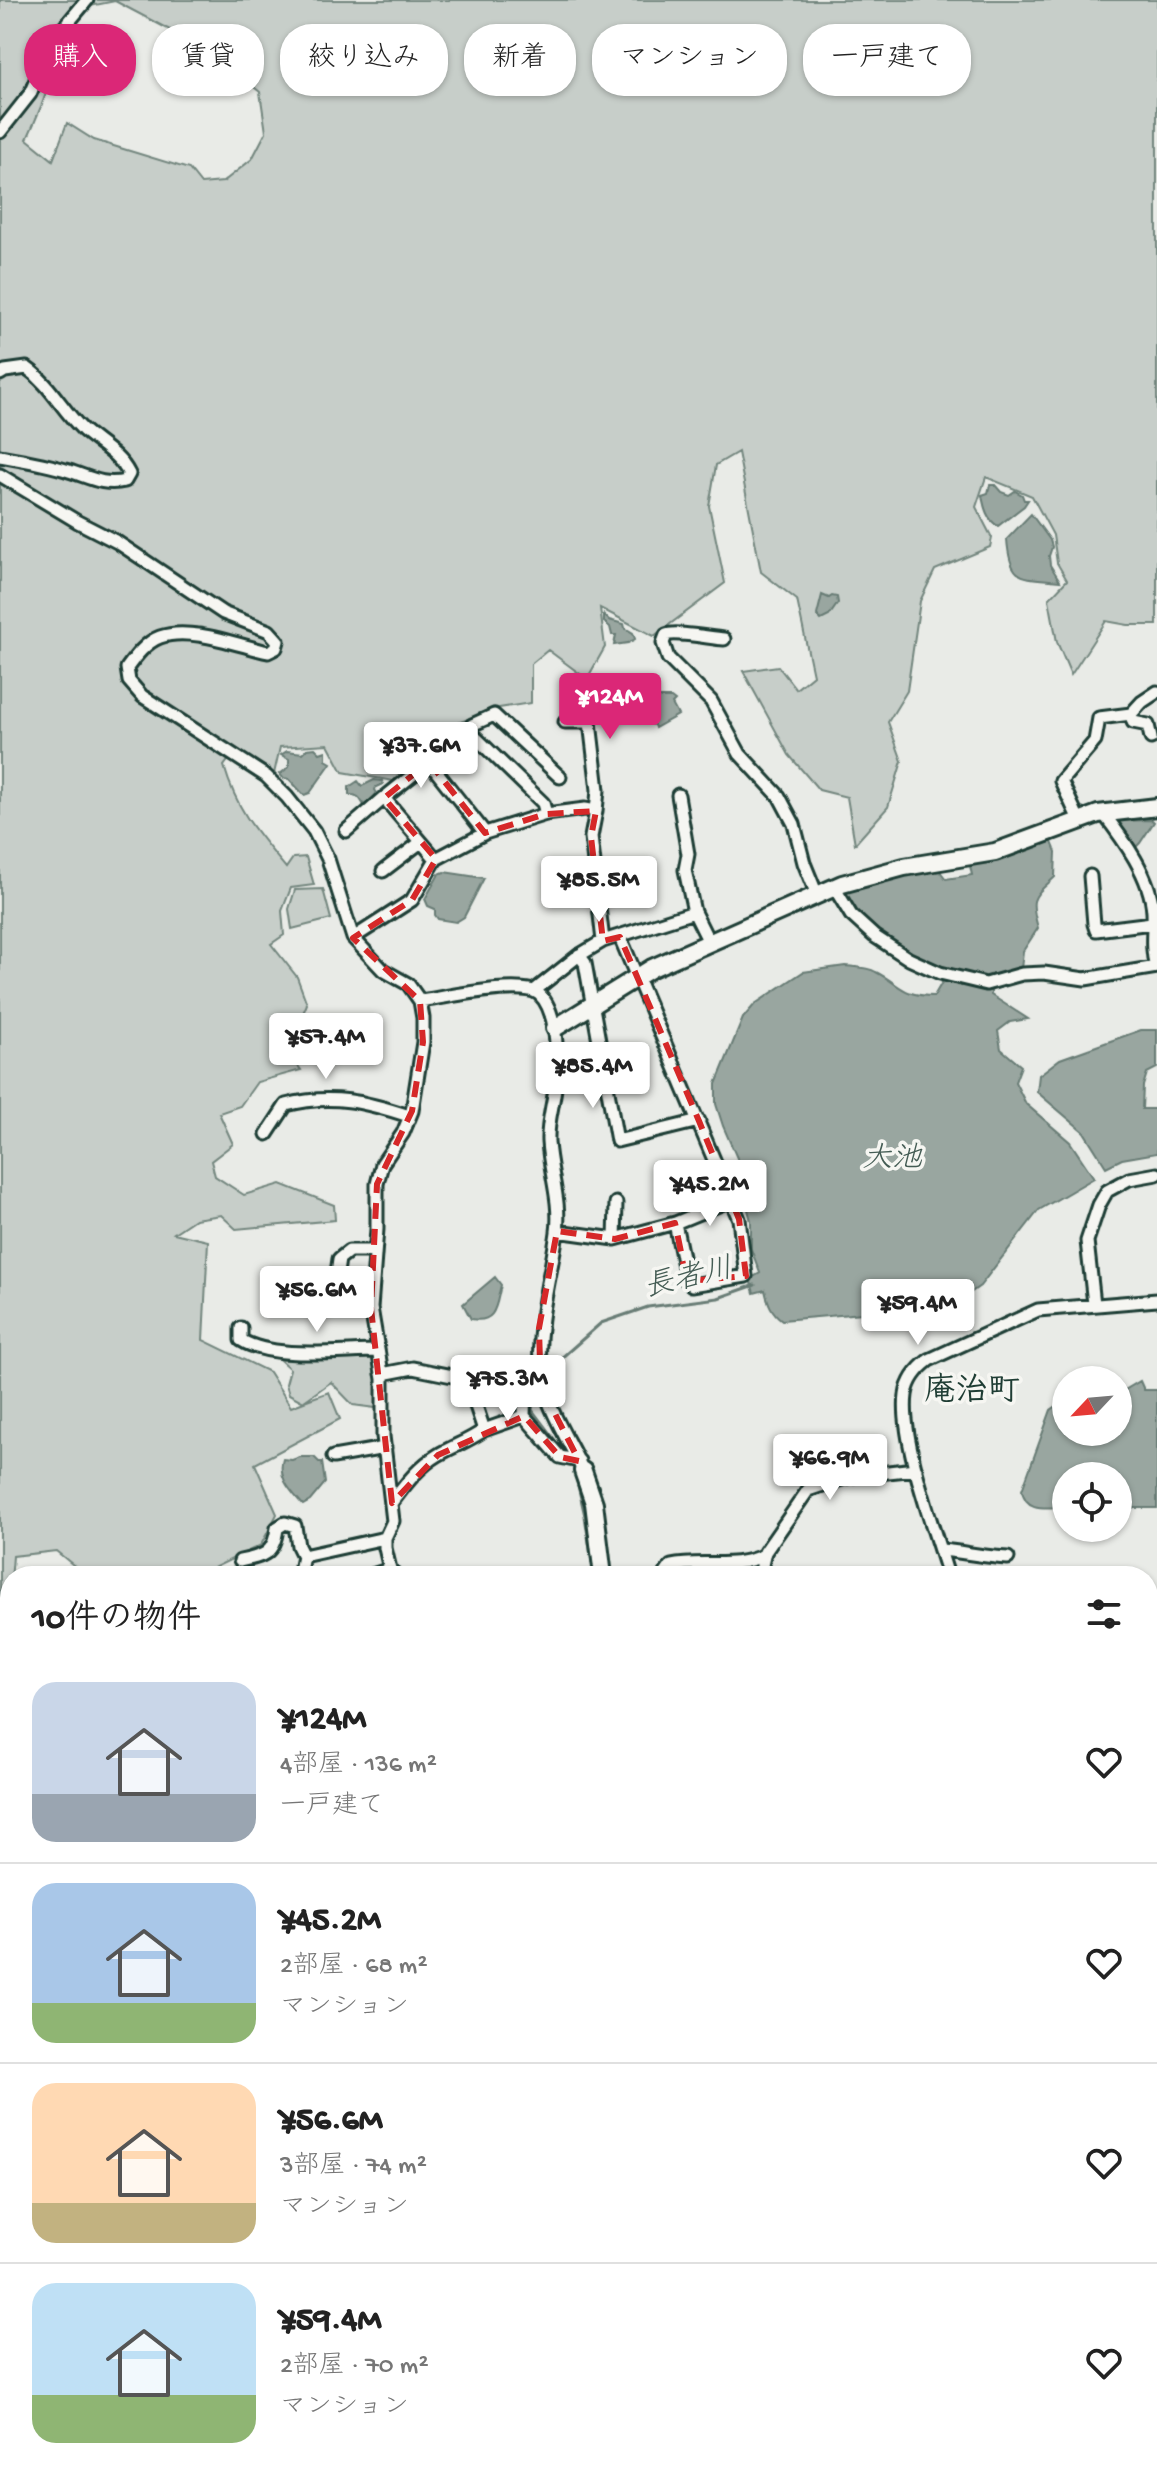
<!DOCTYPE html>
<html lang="ja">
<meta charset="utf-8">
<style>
:root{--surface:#fff;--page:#f2f2f2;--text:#222;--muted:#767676;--line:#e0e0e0;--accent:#db2777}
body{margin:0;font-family:"Gochi Hand","Klee One",sans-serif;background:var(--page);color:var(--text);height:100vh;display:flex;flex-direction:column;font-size:30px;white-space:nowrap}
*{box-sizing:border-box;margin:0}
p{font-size:26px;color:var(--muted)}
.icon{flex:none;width:44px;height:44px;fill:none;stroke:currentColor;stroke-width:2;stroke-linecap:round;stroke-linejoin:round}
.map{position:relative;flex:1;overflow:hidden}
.drawer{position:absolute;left:0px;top:1566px;width:1158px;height:914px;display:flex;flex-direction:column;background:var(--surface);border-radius:32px 32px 0 0;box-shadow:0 2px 6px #0004}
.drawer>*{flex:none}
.guide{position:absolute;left:24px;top:24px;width:1110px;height:72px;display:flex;gap:16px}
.needle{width:52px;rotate:244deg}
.buttons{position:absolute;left:1052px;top:1366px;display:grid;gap:16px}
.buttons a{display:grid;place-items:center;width:80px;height:80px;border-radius:50%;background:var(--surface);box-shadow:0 2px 6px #0004;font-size:40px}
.price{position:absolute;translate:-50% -68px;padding:0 18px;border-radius:8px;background:#fff;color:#222;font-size:26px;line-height:52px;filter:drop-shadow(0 2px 4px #0008)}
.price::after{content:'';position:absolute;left:50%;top:48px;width:24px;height:18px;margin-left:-12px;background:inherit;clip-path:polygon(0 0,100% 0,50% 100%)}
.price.active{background:var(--accent);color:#fff}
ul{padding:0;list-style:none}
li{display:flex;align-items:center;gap:24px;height:200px;padding:0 32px}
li+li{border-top:2px solid var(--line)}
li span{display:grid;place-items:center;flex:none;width:224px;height:160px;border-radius:24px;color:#555}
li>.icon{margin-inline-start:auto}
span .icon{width:96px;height:96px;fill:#fffc;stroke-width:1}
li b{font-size:34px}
h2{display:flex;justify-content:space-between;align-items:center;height:96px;padding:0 32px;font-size:34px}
.tag{padding:0 28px;border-radius:32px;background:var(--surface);box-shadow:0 2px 6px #0004;font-size:28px;line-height:72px}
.tag.active{background:var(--accent);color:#fff}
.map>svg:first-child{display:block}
.green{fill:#c7cec9;stroke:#73867e;stroke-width:2;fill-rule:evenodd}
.water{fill:#99a6a0;stroke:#687c75;stroke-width:2}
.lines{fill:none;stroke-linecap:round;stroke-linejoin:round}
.stream{stroke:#687c75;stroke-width:3}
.street-casing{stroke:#1f3d34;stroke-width:17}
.secondary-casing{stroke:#1f3d34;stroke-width:22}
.street{stroke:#f6f6f2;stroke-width:11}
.secondary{stroke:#f6f6f2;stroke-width:16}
.marked{fill:none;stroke:#d62828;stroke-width:6;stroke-dasharray:16 10;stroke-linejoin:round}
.labels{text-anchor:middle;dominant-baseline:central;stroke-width:7;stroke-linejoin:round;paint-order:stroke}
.water-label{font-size:30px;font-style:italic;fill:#445c54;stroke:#f6f6f2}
.quarter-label{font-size:32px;font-weight:bold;fill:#1f3d34;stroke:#f6f6f2}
</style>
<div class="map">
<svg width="1157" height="2479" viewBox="0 0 1157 2479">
<rect width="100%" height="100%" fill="#e9ebe7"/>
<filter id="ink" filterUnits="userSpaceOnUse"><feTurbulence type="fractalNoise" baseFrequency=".0125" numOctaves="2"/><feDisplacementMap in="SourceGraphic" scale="16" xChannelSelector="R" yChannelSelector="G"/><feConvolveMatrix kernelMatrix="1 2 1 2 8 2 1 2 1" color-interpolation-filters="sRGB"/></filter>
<g filter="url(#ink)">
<path class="green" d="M0 0H1157V625H1128L1106 621 1071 675 1057 642 1049 599 1067 580 1057 563 1053 535 1032 496 986 477 976 507 992 538 990 547 935 570 920 601 907 691 888 722 902 761 888 807 855 844 847 797 819 790 789 755 743 671 778 666 796 689 813 675 797 600 761 572 738 452 716 465 709 506 725 583 654 636 600 608 605 647 587 679 548 650 531 664V703L499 708 457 723 393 781 343 772 328 744 280 747 274 774 236 750 224 766C237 811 257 833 286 868L293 858 306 857 314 885 291 888 282 911 284 935 271 944 297 977 307 1004 287 1051 301 1070 257 1082 240 1106 219 1113 233 1144 211 1161 215 1176 244 1195 281 1184 334 1205 335 1220 236 1229 221 1215 195 1219 174 1233 208 1241 203 1340 269 1372 291 1407 304 1402 289 1394 286 1384 290 1369 280 1360 371 1355 379 1377 376 1408 353 1405 331 1382 304 1401 329 1392 340 1419 255 1464 277 1514 261 1545 197 1576H105L83 1573 56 1551 13 1556 10 1593 0 1614ZM115 1 206 49 260 92 266 132 252 159 223 182 201 184 189 169 94 140 67 123 53 160 27 139C46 98 61 55 70 10Z
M323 889 331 919 292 929 289 909 295 890Z
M0 1911 10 1922V2165L3 2164 10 2192V2244L0 2271Z
M0 2350 5 2364 10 2363V2435L0 2437Z"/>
<path class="water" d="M990 485H995L1001 492 1009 495 1015 491 1022 495 1024 500H1028L1024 506 998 526C987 520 984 507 982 495L988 493Z
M1031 514 1050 540 1052 547 1049 556 1050 565 1060 581C1021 577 1010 582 1007 539Z
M822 595 829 598 832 596 837 597 838 603 829 616 821 620 817 615Z
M604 615 609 620 624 624 625 628 633 633 635 639 628 643 614 645 616 635H612L610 627 604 622Z
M643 691 657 698H671L675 701 672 704 678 715 655 728 654 725 647 723 645 718H639L634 697Z
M315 748 320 753 326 751V760L331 763 310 793 304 795 289 779 283 778 280 774 289 767V759L281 755 287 751 303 753 307 749Z
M374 780 382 781 383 784 376 787 375 790 377 793 365 807C360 799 359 794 349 795V787L358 781 362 786Z
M1152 820 1154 822 1140 843 1134 849 1117 824 1118 821Z
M1050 837 1056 852 1055 877C1033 898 1029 896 1038 928L1023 951 1021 969C1011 972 996 980 985 980 954 981 878 940 857 916 852 910 847 902 843 895 865 877 911 873 939 870L946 879 972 875 970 866 1019 852Z
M444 872 484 878 464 917 456 922 438 919 435 915V909L428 906 425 899 439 874Z
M845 966C854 967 868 967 876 972 901 985 902 996 934 996L944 979 991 989V995L1028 1019 1010 1022 998 1031 1001 1049 1021 1066 1015 1082 1026 1104 1070 1142 1094 1178 1039 1210 980 1286 963 1298 944 1306 782 1320C771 1312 768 1303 765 1290L754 1293 750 1279 760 1273 751 1249V1221L744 1194 750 1188 723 1126 716 1104V1084L743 1018 755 1004 803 972Z
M1141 1030H1157V1068L1147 1073 1143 1086 1142 1109H1157V1153L1122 1159 1106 1167 1084 1132 1037 1092 1039 1075 1060 1059Z
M495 1277 501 1285C496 1304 497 1324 471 1319L463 1304Z
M1140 1381 1144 1390H1157V1508H1118V1476H1066V1507C1047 1507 1026 1513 1022 1490L1051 1410 1058 1405H1066V1432H1118V1394Z
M300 1457H314L319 1462H322L325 1483 310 1501 303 1505C291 1491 277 1478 283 1459L292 1460Z
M0 1689 10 1709V1760L0 1753Z"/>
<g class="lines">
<path class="stream" d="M551 1367 601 1323 648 1307 718 1298 755 1285
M534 1390 532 1410 566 1455
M573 1464 585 1516 594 1576
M1148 1613 1157 1605
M555 2470 562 2479
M1071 2479 1073 2470"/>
<defs>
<path id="street" d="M0 132 30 94 52 42 87 0
M0 374 5 371 27 368C50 384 62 410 83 430 99 444 119 454 129 474L125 481C103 486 89 477 69 471 47 464 23 460 0 456
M0 475 78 522 117 542 223 613 269 631 278 641 276 648 268 652C237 645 190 626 160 637 146 642 135 657 127 668L129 681 142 696 266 776 287 797 314 831 328 859 353 938 383 970 408 984 420 1001 423 1018V1042L412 1111 403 1133 382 1164 377 1184V1229L371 1308 383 1379V1436L393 1521 385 1538V1548L390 1569 395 1576
M724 639C710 638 676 631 666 635L663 643 668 658 711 701 740 754 779 796 794 824 804 863 817 895
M1131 714 1133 722 1148 725 1151 738
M565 722H590L598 790 596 811
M678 795 688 854 685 870 694 912 709 942
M1103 813C1124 840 1151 877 1153 912 1154 933 1150 945 1156 967
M546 814 543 803 469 731 472 725 494 715 560 777
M1079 820 1061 781 1095 741 1099 718 1131 714 1142 702 1157 692
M346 831 384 798
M436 859 384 798 429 762 485 833
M383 871 421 842
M1090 876 1094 924 1096 930 1152 923
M834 887 851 915 874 936 909 959 940 973 986 984 1022 974 1044 973 1085 979 1157 967
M353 938 412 900 436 859 485 833 546 814 585 809 596 811 591 837 603 941
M579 955 585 963 617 1141 699 1121
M534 991 578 956 603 941 694 912
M420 1001C443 998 522 980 539 994 559 1012 558 1063 555 1088 553 1106 547 1123 548 1142 550 1173 561 1201 557 1232 551 1277 537 1319 540 1365 543 1404 567 1436 583 1471
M267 1134 286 1105C331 1093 367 1102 409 1116
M675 1223 731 1200
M557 1231 615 1239 675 1223 687 1281 692 1285 746 1276 739 1219 620 937
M615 1239 616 1203
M337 1273 339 1259 349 1251H374
M1094 1304 1087 1241 1099 1205 1107 1191 1129 1179 1157 1174
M241 1328V1340C272 1360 340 1351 378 1351
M540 1363 525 1385 524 1416 560 1457 579 1461
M382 1374 413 1368 467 1379 484 1430 524 1416
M333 1457 385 1448
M392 1502C406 1484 418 1467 438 1455 453 1446 469 1441 484 1430
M941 1550C963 1552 985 1557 1008 1558
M240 1561C264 1556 274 1554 277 1528L285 1523 295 1526 298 1546 303 1556
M299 1576 303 1556 385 1538
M369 1576 390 1569
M664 1576 671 1566C702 1559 734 1570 764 1555
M765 1576 762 1565 765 1552 808 1490 851 1476 916 1469
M948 1576C935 1531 900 1440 906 1395 908 1380 917 1369 929 1360L1038 1310 1157 1300
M1148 1663 1157 1656
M0 1764 10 1766
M1148 1831 1157 1829
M1148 2106 1157 2150
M1148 2209 1157 2186
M62 2470 64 2479
M214 2470 215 2479
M334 2470 336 2479
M489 2470V2479
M635 2470 638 2479
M921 2470 923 2479
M1130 2477 1157 2470"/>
<path id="secondary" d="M555 1028 652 968 842 884 904 867 995 852 1098 814 1157 807
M583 1471 594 1503 603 1576
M759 2470 761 2479"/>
</defs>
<use href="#street" class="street-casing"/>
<use href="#secondary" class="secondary-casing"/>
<use href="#street" class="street"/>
<use href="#secondary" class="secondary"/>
</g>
</g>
<path class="marked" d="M429 762 485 833 546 814 596 811 591 837 603 941 620 937 699 1121 739 1219 746 1276 687 1281 675 1223 615 1239 557 1231 539 1328 540 1363 545 1394 579 1461 560 1457 524 1416 438 1455 392 1503 371 1308 377 1184 412 1111 423 1042 420 1001 353 938 412 900 436 859 384 798Z"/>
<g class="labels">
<g class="water-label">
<text x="892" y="1160">大池</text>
<text transform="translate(689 1280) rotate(-13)">長者川</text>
</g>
<g class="quarter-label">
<text x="972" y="1393">庵治町</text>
</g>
</g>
</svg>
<div class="buttons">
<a><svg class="needle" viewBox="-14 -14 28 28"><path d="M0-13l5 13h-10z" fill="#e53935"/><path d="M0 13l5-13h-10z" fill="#767676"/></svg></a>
<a><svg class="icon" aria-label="locate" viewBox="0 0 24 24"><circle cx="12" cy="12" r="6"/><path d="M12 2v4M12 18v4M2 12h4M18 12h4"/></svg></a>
</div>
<b class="price active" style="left:610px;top:741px">¥124M</b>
<b class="price" style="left:421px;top:790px">¥37.6M</b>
<b class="price" style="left:599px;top:924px">¥85.5M</b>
<b class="price" style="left:326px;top:1081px">¥57.4M</b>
<b class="price" style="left:593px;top:1110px">¥85.4M</b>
<b class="price" style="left:710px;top:1228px">¥45.2M</b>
<b class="price" style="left:317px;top:1334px">¥56.6M</b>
<b class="price" style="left:918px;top:1347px">¥59.4M</b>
<b class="price" style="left:508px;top:1423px">¥75.3M</b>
<b class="price" style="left:830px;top:1502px">¥66.9M</b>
<div class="guide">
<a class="tag active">購入</a>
<a class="tag">賃貸</a>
<a class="tag">絞り込み</a>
<a class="tag">新着</a>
<a class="tag">マンション</a>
<a class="tag">一戸建て</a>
</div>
<section class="drawer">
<h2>10件の物件<svg class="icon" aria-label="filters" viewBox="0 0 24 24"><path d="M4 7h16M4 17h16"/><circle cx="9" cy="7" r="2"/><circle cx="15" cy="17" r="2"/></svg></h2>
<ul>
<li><span style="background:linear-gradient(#c9d6e8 70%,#9aa5b1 0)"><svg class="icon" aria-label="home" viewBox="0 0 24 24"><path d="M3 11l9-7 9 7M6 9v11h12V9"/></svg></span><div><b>¥124M</b><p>4部屋 · 136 m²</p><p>一戸建て</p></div><svg class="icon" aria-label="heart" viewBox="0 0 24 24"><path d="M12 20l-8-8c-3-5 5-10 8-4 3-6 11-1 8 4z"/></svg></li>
<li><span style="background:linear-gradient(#a9c7e8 75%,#8fb573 0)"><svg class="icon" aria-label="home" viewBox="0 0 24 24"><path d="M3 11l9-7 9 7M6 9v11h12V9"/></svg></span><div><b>¥45.2M</b><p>2部屋 · 68 m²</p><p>マンション</p></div><svg class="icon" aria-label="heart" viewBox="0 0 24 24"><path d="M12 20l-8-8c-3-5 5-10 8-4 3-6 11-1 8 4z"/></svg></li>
<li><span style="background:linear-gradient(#ffd9b3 75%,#c2b280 0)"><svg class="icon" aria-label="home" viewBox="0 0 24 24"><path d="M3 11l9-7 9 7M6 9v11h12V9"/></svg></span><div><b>¥56.6M</b><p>3部屋 · 74 m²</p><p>マンション</p></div><svg class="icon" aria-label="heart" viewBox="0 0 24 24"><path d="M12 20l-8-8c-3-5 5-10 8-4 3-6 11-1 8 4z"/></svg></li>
<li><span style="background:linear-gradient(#bfe0f5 70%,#8fb573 0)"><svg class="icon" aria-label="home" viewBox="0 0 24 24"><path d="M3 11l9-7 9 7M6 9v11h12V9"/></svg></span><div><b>¥59.4M</b><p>2部屋 · 70 m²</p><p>マンション</p></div><svg class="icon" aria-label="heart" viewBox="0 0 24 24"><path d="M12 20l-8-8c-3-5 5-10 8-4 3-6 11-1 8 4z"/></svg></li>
</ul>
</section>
</div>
